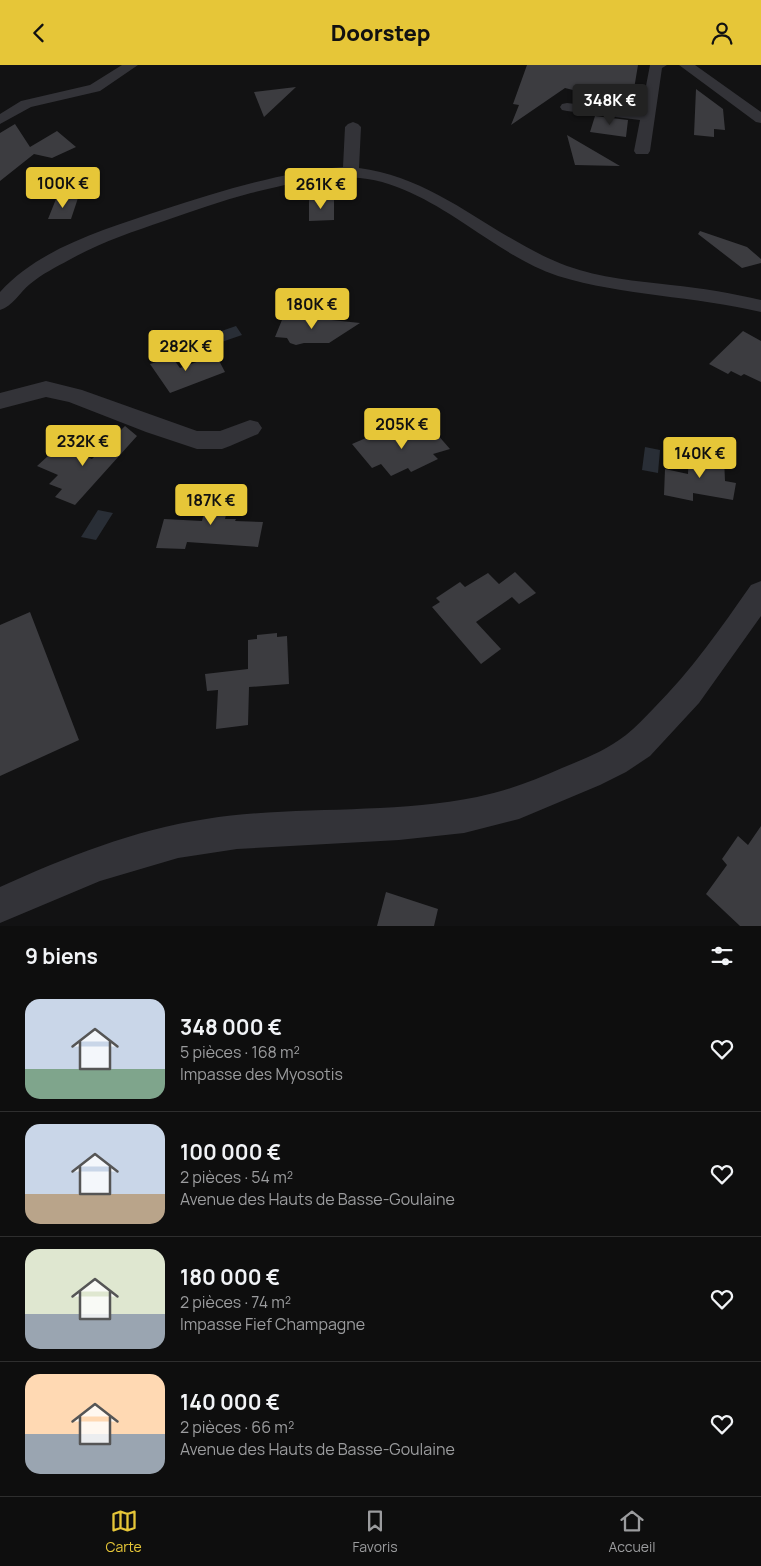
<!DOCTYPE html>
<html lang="fr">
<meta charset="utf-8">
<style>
:root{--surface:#0e0e0e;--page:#1c1c1c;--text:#f1f3f6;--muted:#9b9c9e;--line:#2e2e2e;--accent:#e6c638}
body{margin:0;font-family:Manrope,sans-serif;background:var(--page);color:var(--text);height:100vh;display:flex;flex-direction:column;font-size:19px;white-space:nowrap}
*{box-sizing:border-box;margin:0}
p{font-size:16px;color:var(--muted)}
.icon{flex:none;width:28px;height:28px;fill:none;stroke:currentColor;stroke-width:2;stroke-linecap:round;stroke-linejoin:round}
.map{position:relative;height:861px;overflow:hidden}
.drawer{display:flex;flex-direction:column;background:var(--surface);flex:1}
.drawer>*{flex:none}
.price{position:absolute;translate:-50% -42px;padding:0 11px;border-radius:5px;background:var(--accent);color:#111;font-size:16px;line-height:32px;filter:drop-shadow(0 1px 2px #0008)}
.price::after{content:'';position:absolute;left:50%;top:30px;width:15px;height:11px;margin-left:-8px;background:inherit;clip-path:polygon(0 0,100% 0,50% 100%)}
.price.current{background:#222;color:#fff}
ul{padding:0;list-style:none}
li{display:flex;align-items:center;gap:15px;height:125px;padding:0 25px}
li+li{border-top:1px solid var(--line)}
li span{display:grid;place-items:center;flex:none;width:140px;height:100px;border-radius:15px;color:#555}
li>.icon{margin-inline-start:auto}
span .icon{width:60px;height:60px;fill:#fffc;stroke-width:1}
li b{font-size:21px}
h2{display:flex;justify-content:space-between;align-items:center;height:60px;padding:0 25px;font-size:21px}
header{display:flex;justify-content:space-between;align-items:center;height:65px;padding:0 25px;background:var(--accent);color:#111;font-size:22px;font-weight:800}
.tab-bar{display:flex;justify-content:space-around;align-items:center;height:70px;border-top:1px solid var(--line);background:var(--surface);font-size:14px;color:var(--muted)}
.tab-bar a{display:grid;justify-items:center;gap:2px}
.tab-bar .current{color:var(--accent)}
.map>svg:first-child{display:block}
.water{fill:#292e36}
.building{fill:#3c3c40}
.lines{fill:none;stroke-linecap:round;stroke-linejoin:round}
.street{fill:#333338;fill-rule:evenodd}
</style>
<header><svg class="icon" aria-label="back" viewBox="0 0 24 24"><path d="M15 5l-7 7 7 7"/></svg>Doorstep<svg class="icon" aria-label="person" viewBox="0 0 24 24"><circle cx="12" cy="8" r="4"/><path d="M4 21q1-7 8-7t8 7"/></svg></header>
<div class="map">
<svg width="761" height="861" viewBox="0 0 761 861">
<rect width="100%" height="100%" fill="#121213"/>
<path class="water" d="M236 261 242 270 213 280 207 271Z
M645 382 660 385 658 408 642 405Z
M98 445 113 448 96 475 81 472Z"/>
<path class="building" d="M527 0H638L631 42 629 41V44L599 40 601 32 565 23 511 60 519 40 513 39Z
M296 22 264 52 254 27Z
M696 24 723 44 725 65 714 64V72L694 70Z
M595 51 628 55 626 72 590 67Z
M15 59 30 82 57 66 76 82 52 93 34 89 0 116V68Z
M567 70 620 101 575 100Z
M78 133 71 154H48L56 134Z
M309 135H334V155L309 156Z
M700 166 747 182 761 194V198L742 203 698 169Z
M284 250 360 258 329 278H304L296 280 290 278 287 273 275 272Z
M743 266 761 276V317L744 309 741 311 731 306 728 309 709 299Z
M216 290 225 307 170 328 150 299 172 292 180 303Z
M429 360 450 384 433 389 438 394 411 407 408 403 391 411 381 399 372 403 352 379 380 367 388 374 411 365 413 367Z
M125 361 137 371 75 440 55 432 62 424 49 419 58 410 37 401 59 381 92 394Z
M689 386 724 393 725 416 714 414 736 418 733 435 693 428V436L664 430 665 404 688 409Z
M210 421 233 422 225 454H236L235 456 263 457 258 482 187 477 185 484 156 483 164 454 202 456Z
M515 507 536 528 519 539 512 532 476 557 501 584 481 599 432 542 440 537 436 533 460 517 465 522 488 508 499 519Z
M30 547 79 675 0 711V560Z
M277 568V572L287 571 289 619 249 622 248 660 216 664 218 625 207 626 205 609 248 604V575L257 574V570Z
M761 761V861H740L706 829 727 800 722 794 738 771 748 780Z
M386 827 438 844 434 861H377Z"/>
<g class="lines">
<path class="street" d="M122 0H138L100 26 31 42 0 59V49L21 36 90 20Z
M650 0H667L662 3 650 86 648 89H636L634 86 640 55 567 46 562 45 560 42 562 39 567 38 641 47Z
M679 0H695L761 47V58L756 57Z
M353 57 358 59 361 62 359 103C439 113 494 174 567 201 600 213 637 216 671 220 702 223 731 228 761 235V247C694 231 624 231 558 211 525 200 497 180 468 161 436 140 400 117 360 113 327 109 283 120 251 128 221 136 193 146 164 156 132 167 99 178 69 195 56 202 42 209 30 219 20 227 12 242 0 245V227C41 182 106 164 162 145 221 126 281 107 343 102L345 62 348 59Z
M46 316 82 325 197 366H220L250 355 258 357 262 363 258 369 230 381 222 384H197L146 367 69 337 46 332 0 344V328Z
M761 516V551L699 638 650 691 626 707 600 720 519 754 464 768 399 775 237 784 178 793 100 816 0 858V822C66 792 134 765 206 754 296 740 388 750 477 732 507 726 535 715 562 703 584 694 607 685 626 670 636 662 645 652 654 643 691 606 721 563 751 520Z"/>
</g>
</svg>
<b class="price current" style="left:610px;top:61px">348K €</b>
<b class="price" style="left:63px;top:144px">100K €</b>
<b class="price" style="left:321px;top:145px">261K €</b>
<b class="price" style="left:312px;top:265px">180K €</b>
<b class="price" style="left:186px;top:307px">282K €</b>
<b class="price" style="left:402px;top:385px">205K €</b>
<b class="price" style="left:83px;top:402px">232K €</b>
<b class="price" style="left:700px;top:414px">140K €</b>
<b class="price" style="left:211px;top:461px">187K €</b>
</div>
<section class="drawer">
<h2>9 biens<svg class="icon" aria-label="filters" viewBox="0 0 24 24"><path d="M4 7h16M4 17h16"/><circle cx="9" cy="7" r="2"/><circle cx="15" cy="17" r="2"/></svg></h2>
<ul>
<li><span style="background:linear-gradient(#c9d6e8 70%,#7fa58c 0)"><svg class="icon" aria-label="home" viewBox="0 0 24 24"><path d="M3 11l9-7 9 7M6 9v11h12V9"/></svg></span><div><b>348 000 €</b><p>5 pièces · 168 m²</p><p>Impasse des Myosotis</p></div><svg class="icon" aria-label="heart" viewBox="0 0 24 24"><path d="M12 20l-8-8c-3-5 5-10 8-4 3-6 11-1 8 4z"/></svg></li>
<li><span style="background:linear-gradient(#c9d6e8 70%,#b9a48a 0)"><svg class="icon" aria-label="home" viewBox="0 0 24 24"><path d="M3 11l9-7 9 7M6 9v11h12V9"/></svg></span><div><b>100 000 €</b><p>2 pièces · 54 m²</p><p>Avenue des Hauts de Basse-Goulaine</p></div><svg class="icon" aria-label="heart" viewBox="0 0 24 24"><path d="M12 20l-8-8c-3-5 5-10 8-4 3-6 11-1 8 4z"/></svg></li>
<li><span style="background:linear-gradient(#dfe7d0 65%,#9aa5b1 0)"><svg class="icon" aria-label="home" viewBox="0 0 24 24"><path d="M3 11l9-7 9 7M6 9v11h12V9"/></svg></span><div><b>180 000 €</b><p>2 pièces · 74 m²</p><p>Impasse Fief Champagne</p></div><svg class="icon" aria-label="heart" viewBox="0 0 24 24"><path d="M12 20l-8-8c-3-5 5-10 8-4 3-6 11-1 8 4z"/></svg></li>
<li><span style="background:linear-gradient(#ffd9b3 60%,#9aa5b1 0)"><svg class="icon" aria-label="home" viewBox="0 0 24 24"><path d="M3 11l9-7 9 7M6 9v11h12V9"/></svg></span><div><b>140 000 €</b><p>2 pièces · 66 m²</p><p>Avenue des Hauts de Basse-Goulaine</p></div><svg class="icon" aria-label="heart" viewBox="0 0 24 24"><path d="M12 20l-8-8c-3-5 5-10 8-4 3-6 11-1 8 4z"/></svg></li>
</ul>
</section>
<nav class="tab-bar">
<a class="current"><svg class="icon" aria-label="map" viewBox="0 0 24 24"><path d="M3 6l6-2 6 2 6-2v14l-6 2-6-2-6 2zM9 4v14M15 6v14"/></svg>Carte</a>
<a><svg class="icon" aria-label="saved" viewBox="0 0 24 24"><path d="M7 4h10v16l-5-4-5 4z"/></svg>Favoris</a>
<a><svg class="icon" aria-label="home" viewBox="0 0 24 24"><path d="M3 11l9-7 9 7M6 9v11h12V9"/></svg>Accueil</a>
</nav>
